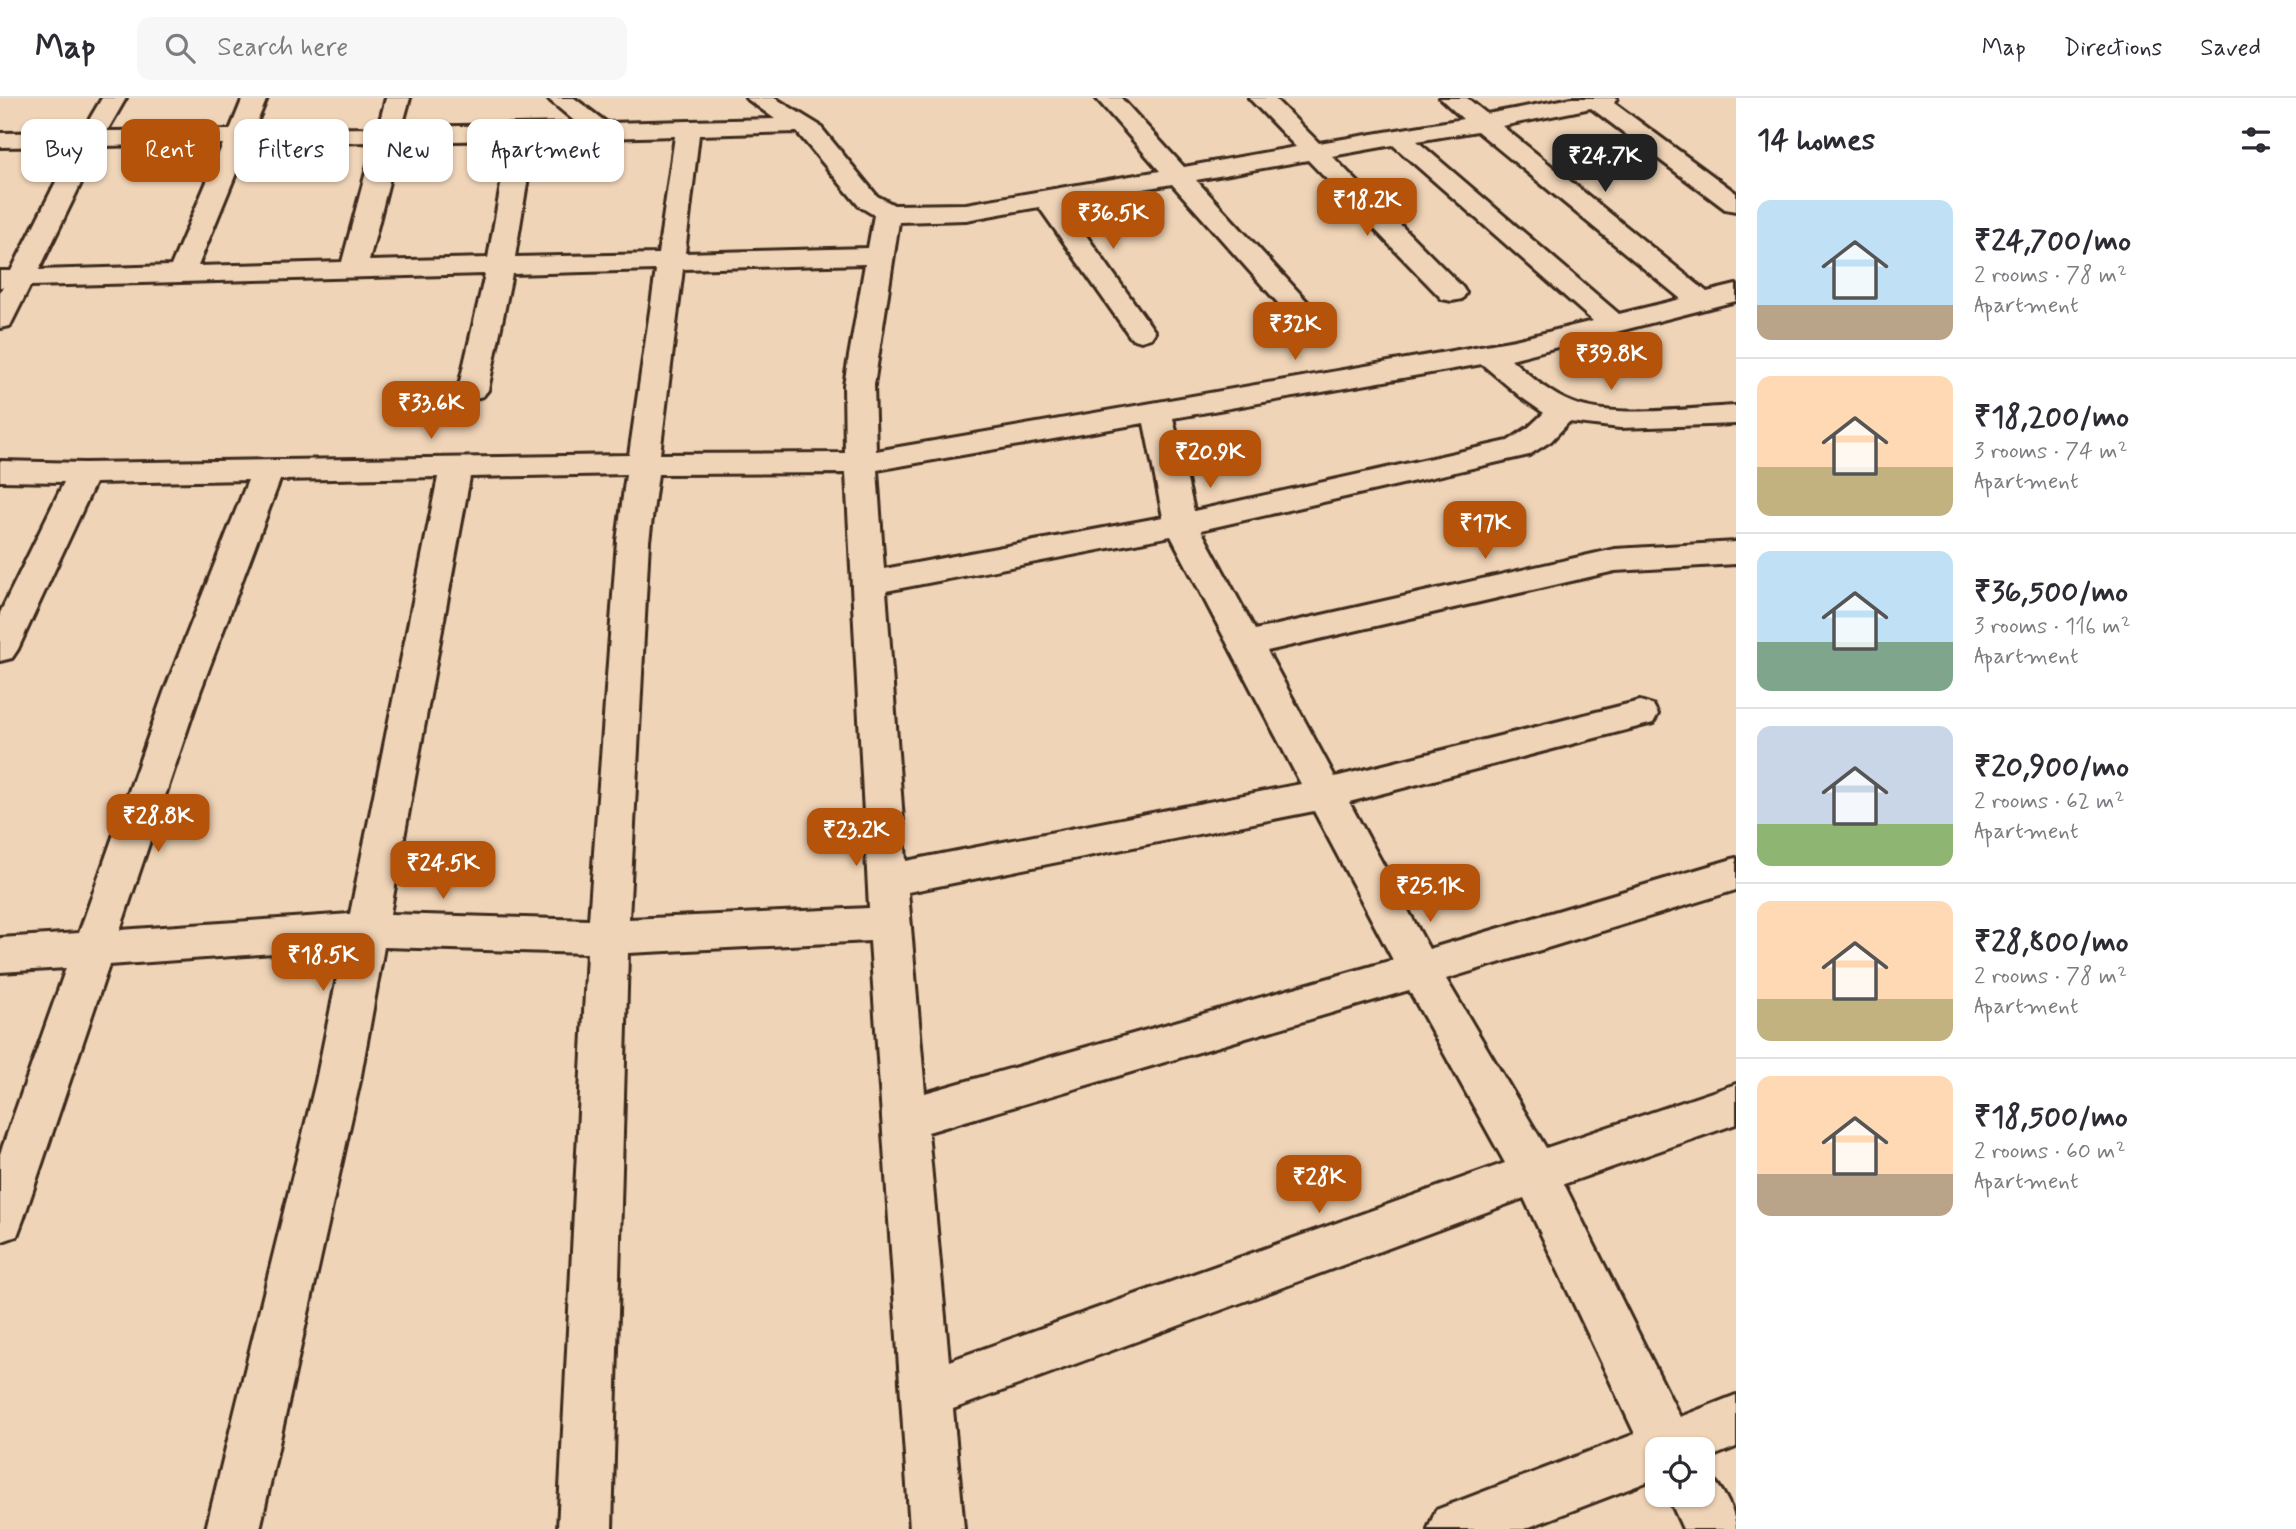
<!DOCTYPE html>
<meta charset="utf-8">
<style>
:root{--surface:#fff;--page:#f7f7f7;--text:#2b2b33;--muted:#7c7c81;--line:#e1e1e2;--accent:#b45309}
body{margin:0;font-family:Mynerve,sans-serif;background:var(--page);color:var(--text);height:100vh;display:flex;flex-direction:column;font-size:26px;white-space:nowrap}
*{box-sizing:border-box;margin:0}
p{font-size:23px;color:var(--muted)}
.icon{flex:none;width:38px;height:38px;fill:none;stroke:currentColor;stroke-width:2;stroke-linecap:round;stroke-linejoin:round}
.map{position:relative;flex:1;overflow:hidden}
.drawer{display:flex;flex-direction:column;background:var(--surface);width:560px}
.drawer>*{flex:none}
.guide{position:absolute;left:21px;top:21px;width:665px;height:63px;display:flex;gap:14px}
.controls{position:absolute;left:1645px;top:1339px;display:grid;gap:14px}
.controls a{display:grid;place-items:center;width:70px;height:70px;border-radius:14px;background:var(--surface);box-shadow:0 2px 5px #0004;font-size:35px}
.price{position:absolute;translate:-50% -60px;padding:0 16px;border-radius:14px;background:var(--accent);color:#fff;font-size:23px;line-height:46px;filter:drop-shadow(0 2px 4px #0008)}
.price::after{content:'';position:absolute;left:50%;top:42px;width:21px;height:16px;margin-left:-10px;background:inherit;clip-path:polygon(0 0,100% 0,50% 100%)}
.price.active{background:#222;color:#fff}
ul{padding:0;list-style:none}
li{display:flex;align-items:center;gap:21px;height:175px;padding:0 21px}
li+li{border-top:2px solid var(--line)}
li span{display:grid;place-items:center;flex:none;width:196px;height:140px;border-radius:14px;color:#555}
li>.icon{margin-inline-start:auto}
span .icon{width:84px;height:84px;fill:#fffc;stroke-width:1}
li b{font-size:30px}
h2{display:flex;justify-content:space-between;align-items:center;height:84px;padding:0 21px;font-size:30px}
.tag{padding:0 24px;border-radius:14px;background:var(--surface);box-shadow:0 2px 5px #0004;font-size:24px;line-height:63px}
.tag.active{background:var(--accent);color:#fff}
header{display:flex;align-items:center;gap:42px;box-sizing:border-box;height:98px;padding:0 35px;background:var(--surface);border-bottom:2px solid var(--line)}
header strong{font-size:33px}
nav{display:flex;gap:38px;margin-inline-start:auto;font-size:24px}
.search{width:490px;height:63px;background:var(--page);display:flex;align-items:center;gap:18px;box-sizing:border-box;padding:0 24px;border-radius:14px;color:var(--muted);font-size:26px}
main{display:flex;flex:1;min-height:0}
.map>svg:first-child{display:block}
.lines{fill:none;stroke-linecap:round;stroke-linejoin:round}
.street-casing{stroke:#3b2a1e;stroke-width:6}
.street{fill:#f0d4b7;fill-rule:evenodd}
</style>
<header>
<strong>Map</strong>
<div class="search"><svg class="icon" aria-label="search" viewBox="0 0 24 24"><circle cx="10" cy="10" r="6"/><path d="M15 15l6 6"/></svg>Search here</div>
<nav><a>Map</a><a>Directions</a><a>Saved</a></nav>
</header>
<main>
<div class="map">
<svg width="1736" height="1431" viewBox="0 0 1736 1431">
<rect width="100%" height="100%" fill="#f0d4b7"/>
<filter id="ink" filterUnits="userSpaceOnUse"><feTurbulence type="fractalNoise" baseFrequency=".0143" numOctaves="2"/><feDisplacementMap in="SourceGraphic" scale="14" xChannelSelector="R" yChannelSelector="G"/><feConvolveMatrix kernelMatrix="1 2 1 2 8 2 1 2 1" color-interpolation-filters="sRGB"/></filter>
<g filter="url(#ink)">
<g class="lines">
<defs>
<path id="street" d="M102 0H126L107 33 230 32 243 0H267L254 31 378 30 386 0H410L402 29 578 26 547 0H574L607 25 775 21 746 0H775L819 27 877 98 894 107 966 106 1160 73 1096 0H1121L1184 69 1296 49 1249 0H1274L1319 45 1463 21 1440 0H1467L1487 16 1572 0H1617L1614 5 1736 95V113L1725 111 1591 10 1502 28 1707 194 1736 187V203L1511 261C1529 277 1549 296 1573 305 1613 321 1692 310 1736 308V326L1620 330 1569 324 1551 343 1529 357 1201 432 1255 532 1615 451 1736 444V466L1615 473 1267 553 1335 679 1640 603 1653 607 1658 616 1653 625 1349 704 1429 851 1736 760V792L1446 881 1546 1050 1736 986V1026L1564 1086 1680 1319 1736 1297V1349L1703 1362V1351H1657V1380L1524 1431H1428L1436 1412 1635 1336 1524 1100 953 1311 964 1431H910L870 843 628 855 612 1431H558L587 855 384 849 360 983 260 1431H206L316 983 343 850 109 867 23 1122 17 1138 0 1144V1056L66 870 0 874V840L79 835 164 594 248 382 95 385 18 551 12 560 0 563V515L64 384 0 383V363L84 365 629 357 656 172 512 176 488 292 483 298 473 301 463 298 458 292 485 176 30 188 10 228 0 230V194L3 189H0V173H11L74 48 0 49V35L82 34ZM1477 33 1681 201 1619 216 1417 43ZM797 34 859 108 874 117 868 150 685 155 699 37ZM675 38 658 156 515 159 534 42ZM509 42 488 160 369 163 399 44ZM374 44 342 164 198 168 248 46ZM223 46 171 168 39 172 99 48ZM1393 47 1593 223 1515 242 876 353 874 287 899 124 966 122 1039 109 1131 240 1141 243 1151 240 1155 234 1063 105 1172 86 1294 223 1304 225 1314 223 1318 217 1314 211 1196 82 1308 62 1442 201 1452 203 1462 201 1466 195 1462 189 1332 58ZM865 166 844 287 845 355 660 356 683 171ZM1482 266 1521 299 1544 315 1529 329 1508 343 1194 413 1173 320ZM1144 325 1163 419 884 471 877 372ZM846 375 869 810 629 821 649 443 658 376ZM626 376 617 443 589 822 390 816 470 379ZM438 379 350 816 120 832 200 594 280 382ZM1171 438 1301 686 906 763 886 493ZM1314 713 1393 862 925 995 908 794ZM1409 892 1505 1065 949 1263 928 1034Z
M1703 1374C1718 1380 1736 1414 1736 1431H1683L1667 1396H1703Z"/>
</defs>
<use href="#street" class="street-casing"/>
<use href="#street" class="street"/>
</g>
</g>
</svg>
<div class="controls">
<a><svg class="icon" aria-label="locate" viewBox="0 0 24 24"><circle cx="12" cy="12" r="6"/><path d="M12 2v4M12 18v4M2 12h4M18 12h4"/></svg></a>
</div>
<b class="price active" style="left:1605px;top:96px">₹24.7K</b>
<b class="price" style="left:1367px;top:140px">₹18.2K</b>
<b class="price" style="left:1113px;top:153px">₹36.5K</b>
<b class="price" style="left:1295px;top:264px">₹32K</b>
<b class="price" style="left:1611px;top:294px">₹39.8K</b>
<b class="price" style="left:431px;top:343px">₹33.6K</b>
<b class="price" style="left:1210px;top:392px">₹20.9K</b>
<b class="price" style="left:1485px;top:463px">₹17K</b>
<b class="price" style="left:158px;top:756px">₹28.8K</b>
<b class="price" style="left:856px;top:770px">₹23.2K</b>
<b class="price" style="left:443px;top:803px">₹24.5K</b>
<b class="price" style="left:1430px;top:826px">₹25.1K</b>
<b class="price" style="left:323px;top:895px">₹18.5K</b>
<b class="price" style="left:1319px;top:1117px">₹28K</b>
<div class="guide">
<a class="tag">Buy</a>
<a class="tag active">Rent</a>
<a class="tag">Filters</a>
<a class="tag">New</a>
<a class="tag">Apartment</a>
</div>
</div>
<section class="drawer">
<h2>14 homes<svg class="icon" aria-label="filters" viewBox="0 0 24 24"><path d="M4 7h16M4 17h16"/><circle cx="9" cy="7" r="2"/><circle cx="15" cy="17" r="2"/></svg></h2>
<ul>
<li><span style="background:linear-gradient(#bfe0f5 75%,#b9a48a 0)"><svg class="icon" aria-label="home" viewBox="0 0 24 24"><path d="M3 11l9-7 9 7M6 9v11h12V9"/></svg></span><div><b>₹24,700/mo</b><p>2 rooms · 78 m²</p><p>Apartment</p></div></li>
<li><span style="background:linear-gradient(#ffd9b3 65%,#c2b280 0)"><svg class="icon" aria-label="home" viewBox="0 0 24 24"><path d="M3 11l9-7 9 7M6 9v11h12V9"/></svg></span><div><b>₹18,200/mo</b><p>3 rooms · 74 m²</p><p>Apartment</p></div></li>
<li><span style="background:linear-gradient(#bfe0f5 65%,#7fa58c 0)"><svg class="icon" aria-label="home" viewBox="0 0 24 24"><path d="M3 11l9-7 9 7M6 9v11h12V9"/></svg></span><div><b>₹36,500/mo</b><p>3 rooms · 116 m²</p><p>Apartment</p></div></li>
<li><span style="background:linear-gradient(#c9d6e8 70%,#8fb573 0)"><svg class="icon" aria-label="home" viewBox="0 0 24 24"><path d="M3 11l9-7 9 7M6 9v11h12V9"/></svg></span><div><b>₹20,900/mo</b><p>2 rooms · 62 m²</p><p>Apartment</p></div></li>
<li><span style="background:linear-gradient(#ffd9b3 70%,#c2b280 0)"><svg class="icon" aria-label="home" viewBox="0 0 24 24"><path d="M3 11l9-7 9 7M6 9v11h12V9"/></svg></span><div><b>₹28,800/mo</b><p>2 rooms · 78 m²</p><p>Apartment</p></div></li>
<li><span style="background:linear-gradient(#ffd9b3 70%,#b9a48a 0)"><svg class="icon" aria-label="home" viewBox="0 0 24 24"><path d="M3 11l9-7 9 7M6 9v11h12V9"/></svg></span><div><b>₹18,500/mo</b><p>2 rooms · 60 m²</p><p>Apartment</p></div></li>
</ul>
</section>
</main>
